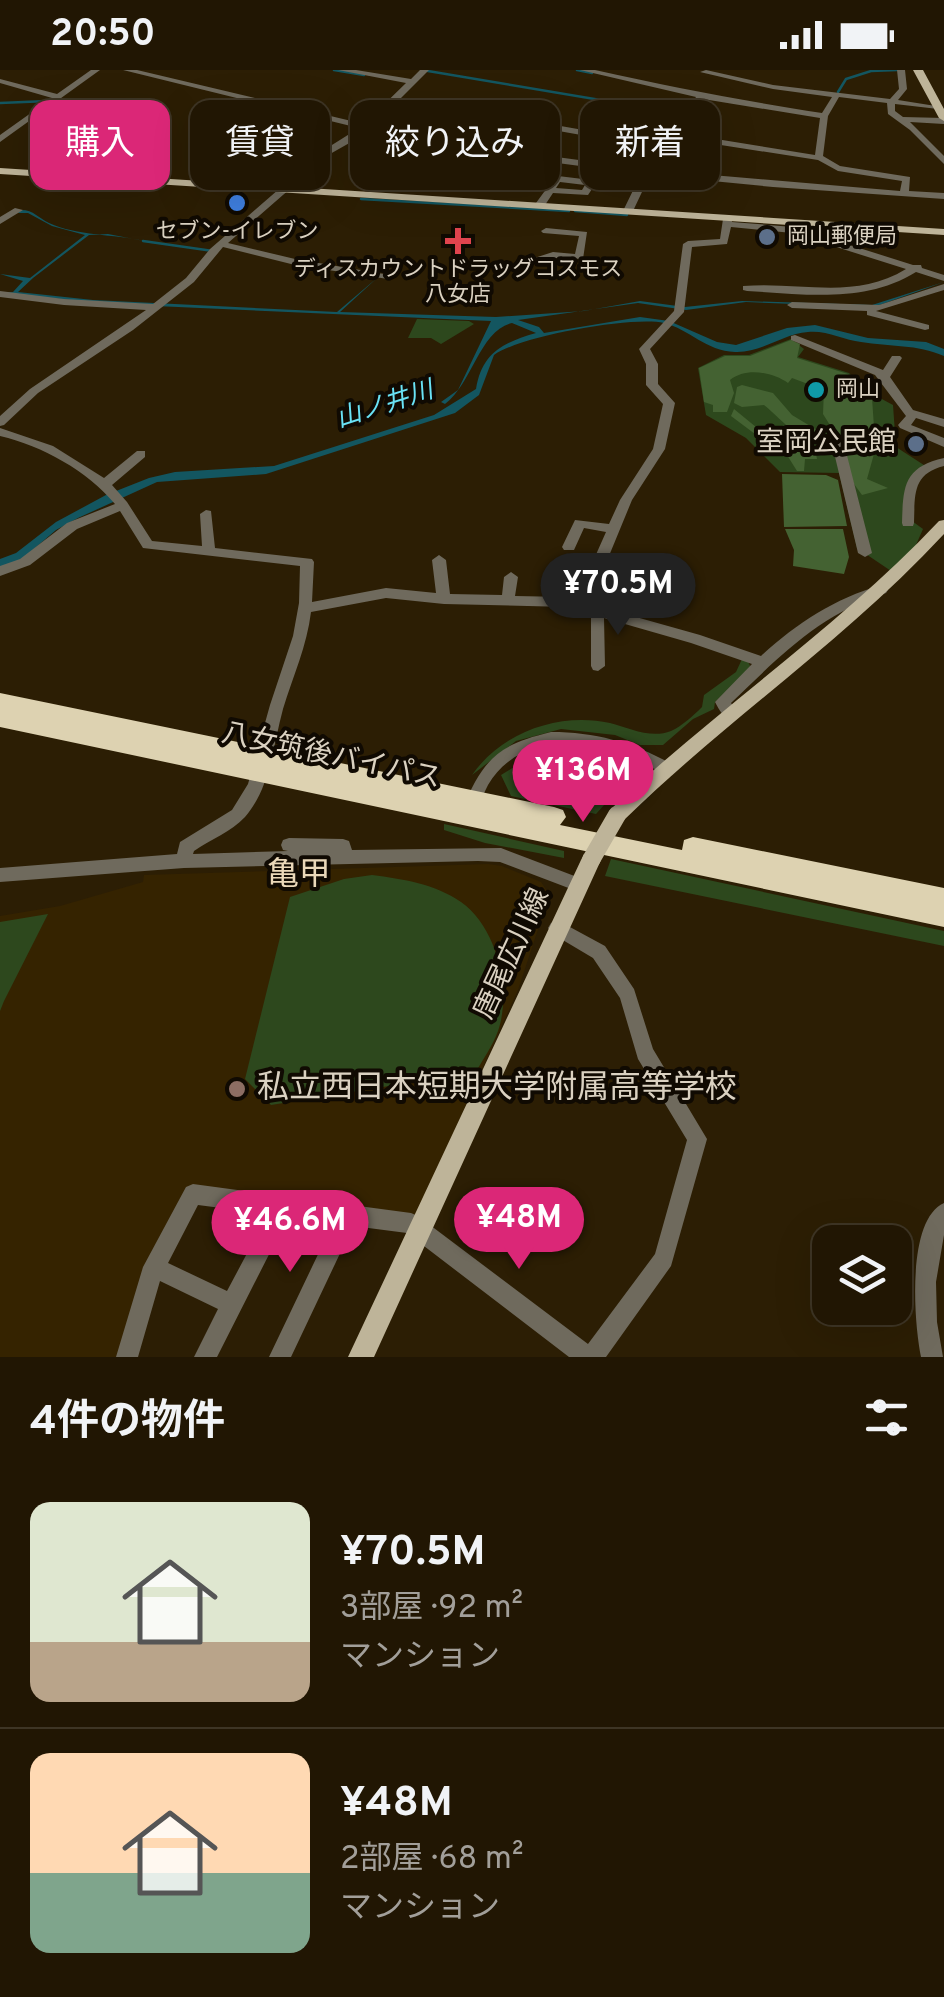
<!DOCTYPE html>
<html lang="ja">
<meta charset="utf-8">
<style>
:root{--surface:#211603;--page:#2d2312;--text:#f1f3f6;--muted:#a29f9a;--line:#3e3525;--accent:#db2777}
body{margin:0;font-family:Overpass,"Noto Sans JP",sans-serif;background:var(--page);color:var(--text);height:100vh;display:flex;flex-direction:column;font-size:38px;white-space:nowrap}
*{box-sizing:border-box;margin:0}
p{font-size:32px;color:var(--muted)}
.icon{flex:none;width:55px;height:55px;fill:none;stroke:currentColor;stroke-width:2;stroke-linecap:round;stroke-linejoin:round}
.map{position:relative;height:1287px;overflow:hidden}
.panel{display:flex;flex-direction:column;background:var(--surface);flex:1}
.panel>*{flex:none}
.guide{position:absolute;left:30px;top:30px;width:885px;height:90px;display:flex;gap:20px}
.fabs{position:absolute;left:812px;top:1155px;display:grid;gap:20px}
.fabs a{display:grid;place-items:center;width:100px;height:100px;border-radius:20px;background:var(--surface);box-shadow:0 10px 40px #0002,0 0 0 2px var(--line);font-size:50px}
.price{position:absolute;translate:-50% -85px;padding:0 22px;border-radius:35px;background:var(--accent);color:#fff;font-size:32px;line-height:65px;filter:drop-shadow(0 2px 5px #0008)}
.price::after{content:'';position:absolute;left:50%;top:60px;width:30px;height:22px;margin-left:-15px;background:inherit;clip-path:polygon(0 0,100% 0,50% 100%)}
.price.current{background:#222;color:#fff}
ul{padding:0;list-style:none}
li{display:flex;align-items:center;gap:30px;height:250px;padding:0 30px}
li+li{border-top:2px solid var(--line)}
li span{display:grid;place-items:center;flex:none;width:280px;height:200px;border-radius:20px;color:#555}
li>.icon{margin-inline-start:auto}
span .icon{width:120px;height:120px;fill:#fffc;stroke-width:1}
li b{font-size:42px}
h2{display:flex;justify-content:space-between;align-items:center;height:120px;padding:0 30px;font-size:42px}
.chip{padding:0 35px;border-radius:20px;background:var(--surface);box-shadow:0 10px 40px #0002,0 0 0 2px var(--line);font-size:35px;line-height:90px}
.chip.current{background:var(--accent);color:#fff}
.status{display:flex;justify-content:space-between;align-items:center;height:70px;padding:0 50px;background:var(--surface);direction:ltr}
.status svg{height:28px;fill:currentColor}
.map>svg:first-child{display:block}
.built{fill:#352300}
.green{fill:#2d481d}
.forest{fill:#446232}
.water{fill:#135660}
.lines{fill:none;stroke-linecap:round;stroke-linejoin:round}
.stream{stroke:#135660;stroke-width:2.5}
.minor{fill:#6f6a5d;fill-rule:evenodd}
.major{fill:#beb499;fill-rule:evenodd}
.highway{fill:#ddd2b1;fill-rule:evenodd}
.major-bridge{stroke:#beb499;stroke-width:18}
.shop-dot{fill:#3f7fe0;stroke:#100a02;stroke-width:4}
.service-dot{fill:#5c6f8a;stroke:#100a02;stroke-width:4}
.health-dot{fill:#e0444e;stroke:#100a02;stroke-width:4}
.culture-dot{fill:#0f9aa8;stroke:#100a02;stroke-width:4}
.education-dot{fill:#8d6e63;stroke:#100a02;stroke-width:4}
.labels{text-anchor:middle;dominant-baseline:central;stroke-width:8;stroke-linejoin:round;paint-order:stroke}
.far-poi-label{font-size:22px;fill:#dad1c1;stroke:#100a02}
.far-water-label{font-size:25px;font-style:italic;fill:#6ae3f6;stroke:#100a02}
.poi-label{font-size:28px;fill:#dad1c1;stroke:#100a02;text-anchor:end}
.street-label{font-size:28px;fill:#dad1c1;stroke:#100a02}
.quarter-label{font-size:32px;fill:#ead8b9;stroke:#100a02}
.near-poi-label{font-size:32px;fill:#dad1c1;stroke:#100a02;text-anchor:start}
</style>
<div class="status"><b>20:50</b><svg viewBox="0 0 49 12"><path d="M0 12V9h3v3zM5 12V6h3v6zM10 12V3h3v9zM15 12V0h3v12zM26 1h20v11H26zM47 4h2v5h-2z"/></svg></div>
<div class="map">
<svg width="944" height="1287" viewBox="0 0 944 1287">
<rect width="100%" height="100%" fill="#2c1e04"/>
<path class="built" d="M488 794 502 796 541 812 549 824 548 829 518 920 414 1150 189 1119 121 1287H0V846L60 836 143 812 144 805Z"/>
<path class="green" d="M417 249 469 251 474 254 441 274 431 268H408Z
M791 269 804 279 798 287 849 303 865 320 893 335 896 377 927 397 914 416 912 451 923 459 912 484 894 503 857 478 839 403 780 402 746 368 706 345 698 298 724 285H749Z
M742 589H747L751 598 715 632 714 639 693 649 663 675H640L615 665 561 659 516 671 472 705C502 662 559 642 610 653 629 658 651 669 671 661 682 656 693 646 702 637L704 625 736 602Z
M564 676 588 677 625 688 630 706 596 744 511 726 501 705 540 681Z
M444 754 564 781V788L485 773 444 760Z
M611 789 944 861V876L605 806Z
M372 805C403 809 435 814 461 832 497 857 512 921 498 961 493 975 483 989 476 1002L271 1035 245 1009 290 827 344 809Z
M48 844 4 931 0 941V852Z"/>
<path class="forest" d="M791 270 800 274 797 288 848 304 872 328 874 357 879 366 867 409 888 418 862 425 854 414 838 368 823 344 824 320 792 308 788 313C772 302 746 297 730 310L734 323 727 342H713V335L704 332 699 298 725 286H750Z
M742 315 773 323 792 345 835 371H827L825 377C796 370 786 353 764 335L742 337 734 333 737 317Z
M734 339 762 362 772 360 815 379 817 389H805L804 401H797L782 377 771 376 731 346Z
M782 404 826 405 838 410 847 456 784 457Z
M785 459H843L849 487 844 504 793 496 794 480Z"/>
<path class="water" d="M21 140C34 140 38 148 49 153 77 166 114 164 144 171L108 164 89 165 33 208 18 222 93 230 337 242 377 208 340 242 496 247 584 241 640 231 685 237 742 231 872 235 944 212 874 237 746 232 686 240 638 233 518 250 539 257 544 263 640 247 669 251 717 272 736 275 787 258 815 255 868 268 926 272 944 279V286C917 274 890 277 861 272 844 270 826 260 808 262 782 264 762 283 735 282 706 281 689 259 664 253 632 246 520 266 494 285L479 325 455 343 266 404 157 412 78 448 56 460 21 490 0 497V489L16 483 56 452 106 425 149 408 175 402 274 396 434 345 476 319C482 284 501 273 536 263L512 253C480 260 472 314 445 334L441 332 458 320 491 251 111 234 0 223 13 222 23 211 0 204 30 208 85 165 52 156 28 143H18Z"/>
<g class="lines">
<path class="stream" d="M334 0 364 5
M577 0 592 3
M428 1 684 44
M838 22 846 9 871 1 897 0
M57 32 136 51
M0 33 48 31
M361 71 366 60
M361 129 569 141
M575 141 627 145
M143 171 213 181"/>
<path class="minor" d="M91 0H100L0 72V65L52 28 0 13V9L57 24Z
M123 0H137L364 54 406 13 338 0H356L411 9 420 0H429L401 28 663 74 696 27 580 0H595C672 17 743 31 822 43L832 27 773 19 700 2 706 0 773 15 890 29 899 19 897 0H905L907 19 898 30 942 37 938 39 895 34V41L903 47 944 48V54L910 52 944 86V94L910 60 888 44 887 33 839 27 828 46 823 86 840 96 910 107 909 121 944 123V129L773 117 650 105 633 141 628 144 623 141 641 104 490 84 367 60 360 67 330 84 228 173 295 189 384 204 389 207 388 209 295 195 223 177 194 212 133 260 38 323 4 355 0 356V346L30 319 146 240 64 235 0 227V221L64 229 153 234 186 208 210 179 324 80 359 58ZM703 29 820 48 815 85 679 63ZM396 32 660 79 646 99 490 78 372 56ZM676 68 818 90 838 101 902 111 900 121 654 100Z
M558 106 591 110 596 113 588 125 553 123 543 138H537L536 133 555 107ZM560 112 585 115 582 120 556 118Z
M15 138 23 140 0 154V147Z
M728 146 731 147 732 152 793 157 913 195H921L922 198 944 205V211L916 202C864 234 805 224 747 221L743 220V216C800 211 854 231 906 199L792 163 731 157 727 174 692 177 684 242 650 279 658 294V314L675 333 665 379 632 430 604 498V538L700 565 761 586C797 553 834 529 881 515L886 517 888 520 886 523C820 544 780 586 731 633L739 644 736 648C725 652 720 641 715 632L752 594 691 573 604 548 605 596 598 601 593 600 591 596V544L567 537 444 534 386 528 311 542C307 576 293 606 283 639 273 675 271 717 245 747 231 762 211 769 194 781L193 784 288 781 283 780 281 775 283 770 289 768 343 769 349 771 352 780 501 778 585 810 587 815 585 820 579 822 500 792 478 791 184 798 0 812V798L177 784 180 772 232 740 248 714 270 635 293 566 299 533 300 496 143 478 120 441 77 459 30 495 0 506V496L20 489 67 453 115 434C87 401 43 376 0 366V358L53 376 104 408 137 381H145V387L112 415 127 432 152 471 202 476 200 444 206 440 211 441 215 478 312 489 314 492 312 532 386 518 436 523 432 490 439 485 446 490 450 524 502 525 504 507 511 502 518 507 515 526 567 527 590 534V498L606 462 584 458 574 480H564L562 477 575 450 609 454 620 430 653 379 663 334 646 315V294L639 279 674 241 683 174 688 171 720 169 723 149Z
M546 158 587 162 583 189 554 188 528 194V190L553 182 575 184 579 166 543 163 541 161Z
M944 214V220L876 241 929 255V259L925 260 867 245V241L792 238 787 235 792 232 879 235Z
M795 265 883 300 892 286H900L902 288 890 307 913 340 944 349V357L916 348 911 355 944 368V377L900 358 898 355 906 346 875 305 791 270V266Z
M837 366 843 370 872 483 865 487 858 483 831 370Z
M944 388V396C912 404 915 425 914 453L913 456H903L902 453C903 416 904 397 944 388Z
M551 662C595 662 631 672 670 693L672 697 670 701 664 703C652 699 641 691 629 686 582 667 517 665 488 715 483 724 480 734 476 744L470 746 464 744 462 739C484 689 497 675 551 662Z
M557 850 605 876 634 919 653 979 707 1069 671 1196 606 1287H569L407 1163 353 1156 291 1287H269L333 1153 288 1147 217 1287H194L218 1239 160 1211 138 1287H116L143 1197 186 1117 193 1114 411 1143 418 1146 588 1274 655 1184 687 1070 638 989 620 928 593 888 551 863 548 858 551 853ZM198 1135 268 1144 227 1221 168 1193Z
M944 1133V1165L936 1212 937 1252 943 1287H921C914 1253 906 1150 944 1133Z"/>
<path class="major" d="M913 0H923L944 39V51L939 48Z
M0 98 944 159V165L0 104Z
M944 450V464C846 570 726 650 624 750L617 753 610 750 608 745 610 740C716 639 838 558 939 451Z
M591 782 598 784 601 790 374 1287H348L581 790 584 784Z"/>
<path class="highway" d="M0 623 554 737 563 740 566 747 560 755 682 780 684 770 693 767 944 818V857L0 657Z"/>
<path class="major-bridge" d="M591 790 617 745"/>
</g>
<circle class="shop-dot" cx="237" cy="133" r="10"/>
<g class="service-dot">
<circle cx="767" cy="167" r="10"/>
<circle cx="916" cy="374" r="10"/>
</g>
<path class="health-dot" d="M453 156h10v10h10v10h-10v10h-10v-10h-10v-10h10z"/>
<circle class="culture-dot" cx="816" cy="320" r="10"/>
<circle class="education-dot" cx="237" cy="1019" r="10"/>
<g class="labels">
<g class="far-poi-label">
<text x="237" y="162">セブン-イレブン</text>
<text x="787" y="167" text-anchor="start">岡山郵便局</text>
<text x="458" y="200">ディスカウントドラッグコスモス<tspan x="458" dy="25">八女店</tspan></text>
<text x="836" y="320" text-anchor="start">岡山</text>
</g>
<g class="far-water-label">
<text transform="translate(385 336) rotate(-18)">山ノ井川</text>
</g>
<g class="poi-label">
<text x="896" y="374">室岡公民館</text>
</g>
<g class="street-label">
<text transform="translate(331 687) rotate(12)">八女筑後バイパス</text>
<text transform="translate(513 884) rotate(-65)">唐尾広川線</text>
</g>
<g class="quarter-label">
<text x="299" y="806">亀甲</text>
</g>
<g class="near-poi-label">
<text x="257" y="1019">私立西日本短期大学附属高等学校</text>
</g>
</g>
</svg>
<div class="fabs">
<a><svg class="icon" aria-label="layers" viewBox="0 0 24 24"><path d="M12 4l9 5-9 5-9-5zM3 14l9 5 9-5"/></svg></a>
</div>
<b class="price current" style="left:618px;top:568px">¥70.5M</b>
<b class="price" style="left:583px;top:755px">¥136M</b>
<b class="price" style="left:519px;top:1202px">¥48M</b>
<b class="price" style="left:290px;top:1205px">¥46.6M</b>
<div class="guide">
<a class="chip current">購入</a>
<a class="chip">賃貸</a>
<a class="chip">絞り込み</a>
<a class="chip">新着</a>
</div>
</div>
<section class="panel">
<h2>4件の物件<svg class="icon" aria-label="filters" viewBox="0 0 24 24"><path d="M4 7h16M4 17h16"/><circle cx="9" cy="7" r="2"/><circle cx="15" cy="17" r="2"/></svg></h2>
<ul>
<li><span style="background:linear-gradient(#dfe7d0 70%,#b9a48a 0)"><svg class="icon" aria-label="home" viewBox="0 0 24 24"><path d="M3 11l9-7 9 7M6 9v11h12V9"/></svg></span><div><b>¥70.5M</b><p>3部屋 · 92 m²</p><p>マンション</p></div></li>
<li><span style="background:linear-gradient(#ffd9b3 60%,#7fa58c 0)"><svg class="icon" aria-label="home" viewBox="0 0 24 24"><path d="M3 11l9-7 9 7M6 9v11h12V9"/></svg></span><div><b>¥48M</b><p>2部屋 · 68 m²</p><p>マンション</p></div></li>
</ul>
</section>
